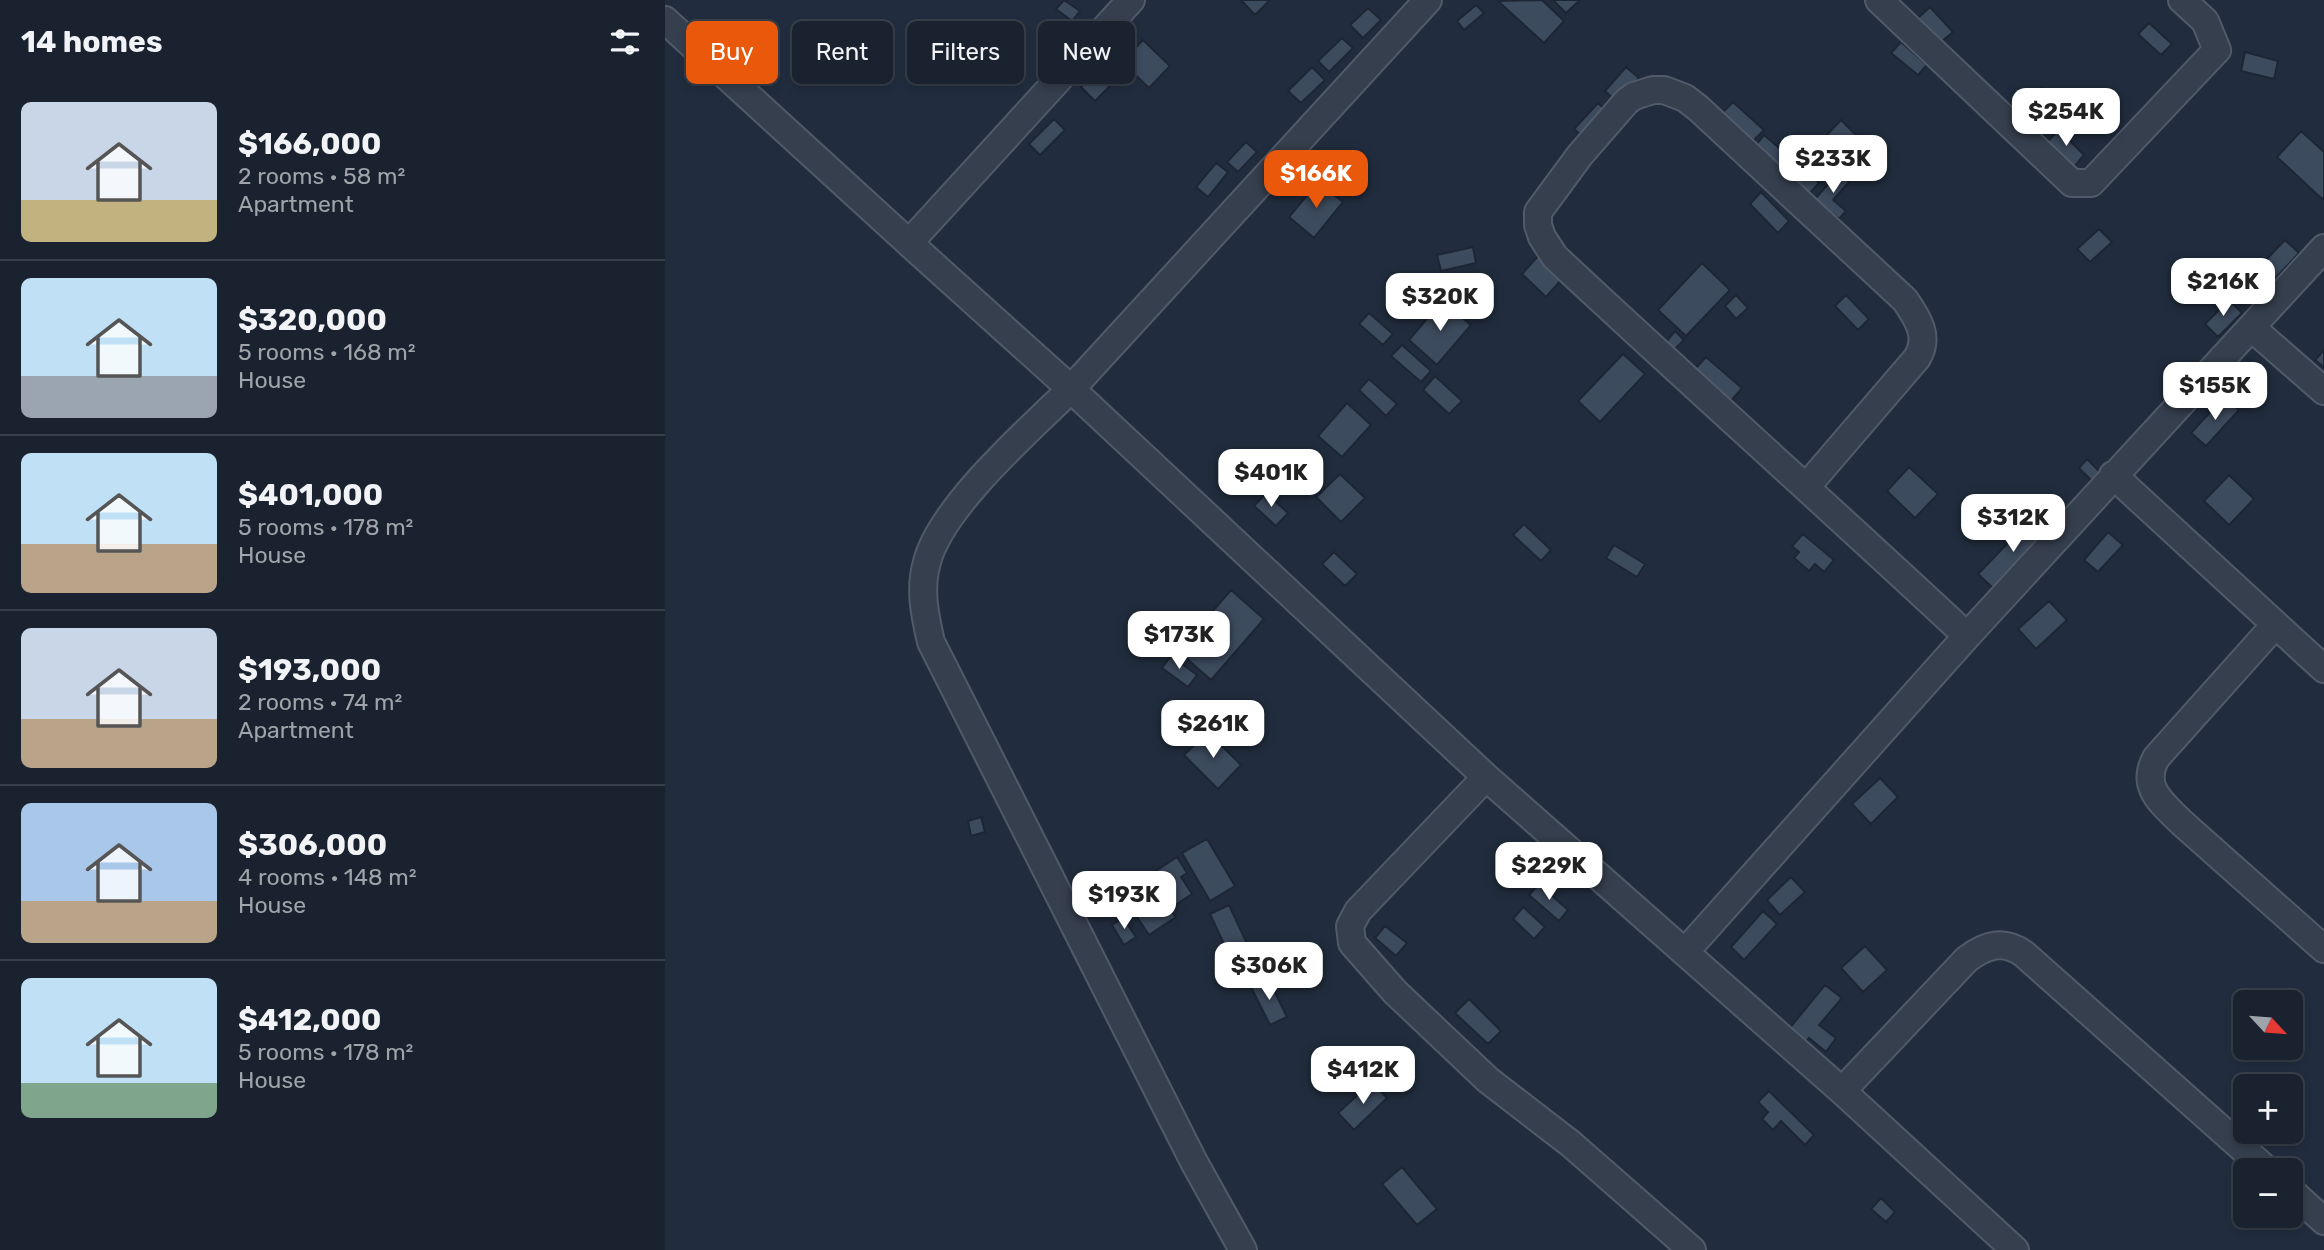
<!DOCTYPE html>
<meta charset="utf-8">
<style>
:root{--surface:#19222e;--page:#262f3a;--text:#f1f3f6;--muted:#9fa4aa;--line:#373f4a;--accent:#ea580c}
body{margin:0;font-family:Rubik,sans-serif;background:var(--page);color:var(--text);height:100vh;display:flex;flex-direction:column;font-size:26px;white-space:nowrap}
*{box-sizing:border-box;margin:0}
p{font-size:23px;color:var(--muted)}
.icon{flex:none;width:38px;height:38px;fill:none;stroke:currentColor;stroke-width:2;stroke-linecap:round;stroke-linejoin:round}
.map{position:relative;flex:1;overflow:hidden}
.sheet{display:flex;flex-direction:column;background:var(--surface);width:665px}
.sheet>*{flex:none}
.guide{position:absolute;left:21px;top:21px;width:665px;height:63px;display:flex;gap:14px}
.needle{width:46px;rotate:116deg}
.fabs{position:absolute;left:1568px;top:990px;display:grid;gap:14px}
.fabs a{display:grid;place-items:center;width:70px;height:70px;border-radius:10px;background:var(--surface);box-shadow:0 4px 10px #0003,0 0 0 2px var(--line);font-size:35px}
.price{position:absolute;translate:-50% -60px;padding:0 16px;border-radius:14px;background:#fff;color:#222;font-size:23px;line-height:46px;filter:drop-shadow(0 2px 4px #0008)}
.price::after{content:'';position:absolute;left:50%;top:42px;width:21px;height:16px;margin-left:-10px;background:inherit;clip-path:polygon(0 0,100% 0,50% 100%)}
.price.on{background:var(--accent);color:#fff}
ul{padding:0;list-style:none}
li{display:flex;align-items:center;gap:21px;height:175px;padding:0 21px}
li+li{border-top:2px solid var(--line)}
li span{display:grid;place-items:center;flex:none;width:196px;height:140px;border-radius:10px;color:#555}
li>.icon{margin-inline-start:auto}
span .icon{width:84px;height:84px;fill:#fffc;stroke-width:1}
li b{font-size:30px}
h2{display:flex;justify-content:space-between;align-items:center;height:84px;padding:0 21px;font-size:30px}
.chip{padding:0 24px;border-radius:10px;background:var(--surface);box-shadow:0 4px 10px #0003,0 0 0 2px var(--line);font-size:24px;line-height:63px}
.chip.on{background:var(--accent);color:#fff}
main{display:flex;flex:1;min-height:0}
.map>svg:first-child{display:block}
.building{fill:#3d4b5e;stroke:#1d2635;stroke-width:2}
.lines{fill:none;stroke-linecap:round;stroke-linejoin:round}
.street-casing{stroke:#515a69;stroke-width:30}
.street{stroke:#363f4e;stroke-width:26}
</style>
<main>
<section class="sheet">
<h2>14 homes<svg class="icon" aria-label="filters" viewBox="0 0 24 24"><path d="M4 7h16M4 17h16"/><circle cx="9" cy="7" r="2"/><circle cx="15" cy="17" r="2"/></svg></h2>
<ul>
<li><span style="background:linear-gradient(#c9d6e8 70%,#c2b280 0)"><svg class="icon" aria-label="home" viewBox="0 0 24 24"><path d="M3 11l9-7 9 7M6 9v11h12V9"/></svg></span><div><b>$166,000</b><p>2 rooms · 58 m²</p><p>Apartment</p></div></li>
<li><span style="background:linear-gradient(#bfe0f5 70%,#9aa5b1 0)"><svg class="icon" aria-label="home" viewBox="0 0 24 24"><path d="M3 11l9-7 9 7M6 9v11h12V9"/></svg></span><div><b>$320,000</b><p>5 rooms · 168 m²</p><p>House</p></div></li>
<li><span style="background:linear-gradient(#bfe0f5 65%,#b9a48a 0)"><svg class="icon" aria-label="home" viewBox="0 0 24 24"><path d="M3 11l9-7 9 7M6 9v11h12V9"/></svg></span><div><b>$401,000</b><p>5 rooms · 178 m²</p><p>House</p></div></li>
<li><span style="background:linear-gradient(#c9d6e8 65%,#b9a48a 0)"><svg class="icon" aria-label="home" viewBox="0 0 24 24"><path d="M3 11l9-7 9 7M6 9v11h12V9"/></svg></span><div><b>$193,000</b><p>2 rooms · 74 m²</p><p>Apartment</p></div></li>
<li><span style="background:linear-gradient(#a9c7e8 70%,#b9a48a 0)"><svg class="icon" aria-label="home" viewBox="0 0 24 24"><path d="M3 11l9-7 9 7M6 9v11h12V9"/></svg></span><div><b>$306,000</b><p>4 rooms · 148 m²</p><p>House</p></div></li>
<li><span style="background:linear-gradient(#bfe0f5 75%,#7fa58c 0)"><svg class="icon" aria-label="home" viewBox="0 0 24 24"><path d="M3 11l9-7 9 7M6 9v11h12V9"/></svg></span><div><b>$412,000</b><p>5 rooms · 178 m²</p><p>House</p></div></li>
</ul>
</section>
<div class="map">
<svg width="1659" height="1250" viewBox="0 0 1659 1250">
<rect width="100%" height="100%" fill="#212d3e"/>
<path class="building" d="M399 0 415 11 407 21 391 9Z
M576 0H605L590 15Z
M877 0 899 21 879 43 833 1Z
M888 0H915L901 13Z
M811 5 819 13 799 30 792 21Z
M1265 7 1288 32 1276 42 1253 18Z
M703 8 716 20 698 38 685 25Z
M1484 23 1507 44 1496 55 1473 34Z
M677 38 688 48 664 72 653 61Z
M478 40 505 66 484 88 457 62Z
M1236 42 1262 65 1253 75 1226 53Z
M1580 52 1613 61 1609 79 1576 71Z
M445 58 458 73 430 101 416 87Z
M647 67 660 80 636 103 623 91Z
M961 67 974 78 952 102 940 91Z
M1377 88 1398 109 1378 129 1356 108Z
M1068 102 1099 130 1088 141 1057 113Z
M933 103 944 113 921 139 909 129Z
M389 119 400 130 375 155 364 144Z
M1176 120 1196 140 1157 182 1136 162Z
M1394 130 1419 155 1409 167 1382 142Z
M1636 131 1659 152V197L1657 199 1612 157Z
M1099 135 1126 158 1117 169 1090 146Z
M581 142 592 152 573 172 562 162Z
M551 163 563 172 543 197 531 187Z
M1130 163 1154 183 1143 195 1120 175Z
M1174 172 1184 182 1168 200 1181 211 1174 219 1150 199Z
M653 182 678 202 649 238 624 217Z
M1096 192 1124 221 1113 233 1085 204Z
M1434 229 1447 242 1425 262 1412 249Z
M1620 240 1634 253 1591 299 1577 285Z
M808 247 811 263 776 271 772 255Z
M873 256 897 279 881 297 857 274Z
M1037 263 1065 290 1021 336 993 310Z
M1071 295 1083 308 1071 319 1060 306Z
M1181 295 1204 319 1193 330 1170 306Z
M1564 300 1577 313 1553 337 1540 324Z
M777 301 806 325 772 365 744 340Z
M704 313 728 334 718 345 694 324Z
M1010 331 1019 340 1009 350 1001 342Z
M737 345 766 371 756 382 726 356Z
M1659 350V367L1650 360Z
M958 354 980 374 935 422 913 401Z
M1041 357 1077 388 1066 401 1030 369Z
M770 376 797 401 784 414 758 390Z
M704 379 732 404 721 416 694 390Z
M1559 397 1574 410 1541 446 1526 433Z
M682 403 706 425 677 457 653 436Z
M1422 459 1435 472 1427 481 1414 468Z
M1244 467 1273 494 1250 518 1222 491Z
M675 474 700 498 676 522 651 497Z
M1564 475 1589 499 1564 525 1539 501Z
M601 493 623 513 611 526 589 506Z
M1366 519 1382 534 1329 589 1313 574Z
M859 524 886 550 876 561 848 535Z
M1443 532 1458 545 1433 572 1419 560Z
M1138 534 1169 560 1159 572 1150 564 1144 571 1129 558 1134 552 1127 546Z
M949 545 980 564 972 577 941 558Z
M669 552 692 574 680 586 657 564Z
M566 590 599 619 546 680 513 651Z
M1384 601 1402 620 1371 649 1353 629Z
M506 656 532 675 523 687 497 668Z
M543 732 576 765 553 789 519 755Z
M1215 778 1233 797 1206 824 1187 804Z
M316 817 320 832 306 836 303 821Z
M542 839 570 886 545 901 517 853Z
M512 857 522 873 516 877 527 894 504 909 511 917 484 935 453 888 476 873 480 878Z
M1126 877 1140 892 1115 915 1102 900Z
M874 884 903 910 894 921 864 895Z
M564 905 585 950 566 959 545 914Z
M858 907 880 927 869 939 848 919Z
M1098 911 1112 924 1079 960 1066 947Z
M458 918 471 937 459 945 447 925Z
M720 926 742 943 731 956 710 938Z
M1200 946 1222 970 1198 992 1176 968Z
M603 978 622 1017 605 1025 586 987Z
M1160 985 1177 998 1154 1025 1171 1038 1161 1052 1144 1038 1140 1043 1123 1030Z
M804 999 836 1031 823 1044 790 1013Z
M707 1082 722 1098 689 1130 673 1113Z
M1104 1091 1149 1135 1140 1145 1116 1121 1108 1130 1097 1119 1103 1112 1093 1102Z
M737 1167 772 1209 752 1225 717 1184Z
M1216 1198 1230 1212 1221 1222 1206 1209Z"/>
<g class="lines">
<defs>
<path id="street" d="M466 0 244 243 406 389C364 430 276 507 262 562 254 589 260 616 266 642L529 1162 578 1250
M763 0 406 389 821 777 1177 1091 1350 1250
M1214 0 1407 183H1426L1552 50 1540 21 1517 0
M0 20 244 243
M1587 328 1659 391
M1448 475 1659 669
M1142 486 1252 358C1265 337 1253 319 1240 300L1033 108 1020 98 999 90H988L969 96 962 101 915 155 873 212V225L877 237 890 257C1026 384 1165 508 1302 636
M1610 625 1491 758C1475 787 1497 803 1516 822L1659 949
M821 777 693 911 685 926 687 943 730 992 823 1080 906 1144 1027 1250
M1020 952 1302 636 1659 248
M1177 1091 1302 959C1321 945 1338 939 1359 954L1603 1171
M1626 1191 1659 1221"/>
</defs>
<use href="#street" class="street-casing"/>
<use href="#street" class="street"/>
</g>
</svg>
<div class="fabs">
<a><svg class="needle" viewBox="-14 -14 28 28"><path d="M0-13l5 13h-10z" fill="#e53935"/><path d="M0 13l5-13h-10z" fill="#9fa4aa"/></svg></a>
<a>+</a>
<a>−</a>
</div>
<b class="price" style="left:1401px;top:148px">$254K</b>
<b class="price" style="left:1168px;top:195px">$233K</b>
<b class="price on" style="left:651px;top:210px">$166K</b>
<b class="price" style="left:1558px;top:318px">$216K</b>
<b class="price" style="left:775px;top:333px">$320K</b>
<b class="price" style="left:1550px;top:422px">$155K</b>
<b class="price" style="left:606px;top:509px">$401K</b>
<b class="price" style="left:1348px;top:554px">$312K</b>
<b class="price" style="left:514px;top:671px">$173K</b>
<b class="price" style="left:548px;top:760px">$261K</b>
<b class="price" style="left:884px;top:902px">$229K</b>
<b class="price" style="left:459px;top:931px">$193K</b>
<b class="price" style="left:604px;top:1002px">$306K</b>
<b class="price" style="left:698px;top:1106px">$412K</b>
<div class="guide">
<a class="chip on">Buy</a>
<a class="chip">Rent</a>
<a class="chip">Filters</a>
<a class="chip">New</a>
</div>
</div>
</main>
